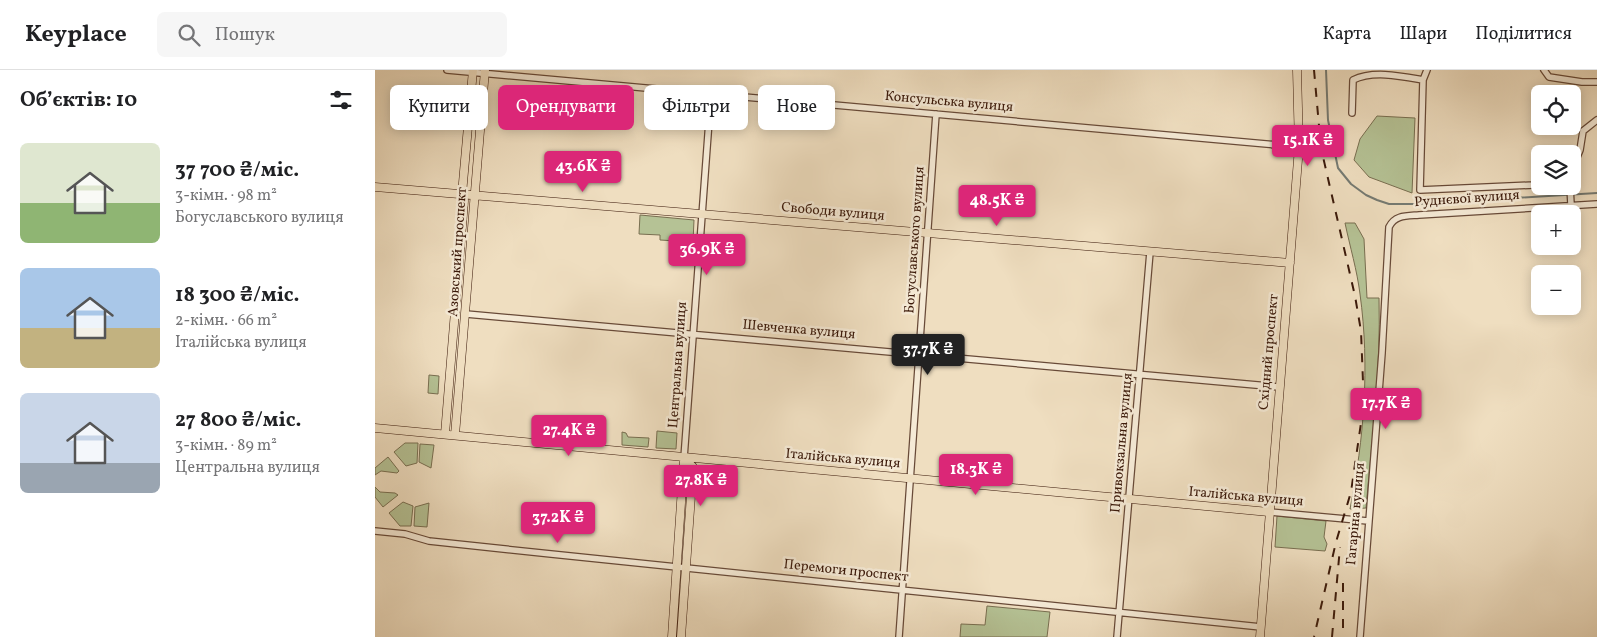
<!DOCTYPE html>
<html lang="uk">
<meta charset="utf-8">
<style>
:root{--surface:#fff;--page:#f6f6f6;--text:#202124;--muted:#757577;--line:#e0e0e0;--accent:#db2777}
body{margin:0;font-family:Vollkorn,serif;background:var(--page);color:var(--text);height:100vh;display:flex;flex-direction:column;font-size:19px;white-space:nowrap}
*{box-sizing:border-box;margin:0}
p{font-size:16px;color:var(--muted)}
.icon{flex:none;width:28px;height:28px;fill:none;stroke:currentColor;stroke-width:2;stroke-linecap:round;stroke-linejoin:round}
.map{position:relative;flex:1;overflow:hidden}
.side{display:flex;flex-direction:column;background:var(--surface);width:375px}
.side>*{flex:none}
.top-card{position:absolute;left:15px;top:15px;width:475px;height:45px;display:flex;gap:10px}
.controls{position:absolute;left:1156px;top:15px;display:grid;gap:10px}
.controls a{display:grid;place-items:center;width:50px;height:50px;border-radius:8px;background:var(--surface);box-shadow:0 2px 12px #0003;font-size:25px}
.price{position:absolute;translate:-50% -42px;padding:0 11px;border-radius:5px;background:var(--accent);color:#fff;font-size:16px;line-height:32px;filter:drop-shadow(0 1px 2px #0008)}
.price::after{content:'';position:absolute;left:50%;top:30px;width:15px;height:11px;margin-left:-8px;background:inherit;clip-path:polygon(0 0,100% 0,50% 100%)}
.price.selected{background:#222;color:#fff}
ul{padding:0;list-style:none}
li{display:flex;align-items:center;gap:15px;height:125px;padding:0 20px}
li span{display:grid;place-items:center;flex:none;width:140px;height:100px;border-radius:8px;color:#555}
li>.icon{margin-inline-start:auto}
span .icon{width:60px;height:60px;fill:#fffc;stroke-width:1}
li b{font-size:21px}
h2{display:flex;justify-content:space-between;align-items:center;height:60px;padding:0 20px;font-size:21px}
.tag{padding:0 18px;border-radius:8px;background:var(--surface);box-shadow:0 2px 12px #0003;font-size:18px;line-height:45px}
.tag.selected{background:var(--accent);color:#fff}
header{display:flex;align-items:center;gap:30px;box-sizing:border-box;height:70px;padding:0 25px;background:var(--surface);border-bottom:1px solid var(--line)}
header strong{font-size:24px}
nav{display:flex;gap:28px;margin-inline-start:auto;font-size:18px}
.search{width:350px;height:45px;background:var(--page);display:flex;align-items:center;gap:12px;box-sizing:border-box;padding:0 18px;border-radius:8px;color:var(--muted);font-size:19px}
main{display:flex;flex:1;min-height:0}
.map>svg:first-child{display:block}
.green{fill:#b5c295;stroke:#786e50}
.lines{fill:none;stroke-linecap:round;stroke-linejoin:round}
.stream{stroke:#757a72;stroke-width:2}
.minor-casing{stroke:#684a38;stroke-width:8}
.major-casing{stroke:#3b190a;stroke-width:9}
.minor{stroke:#f5ead6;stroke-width:5.5}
.major{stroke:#efdec0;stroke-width:8}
.rail{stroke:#3b190a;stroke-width:2;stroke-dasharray:9 9;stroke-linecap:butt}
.labels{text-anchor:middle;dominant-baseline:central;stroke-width:5;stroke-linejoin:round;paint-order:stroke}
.street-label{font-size:14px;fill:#3b190a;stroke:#f5ead6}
</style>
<header>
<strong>Keyplace</strong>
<div class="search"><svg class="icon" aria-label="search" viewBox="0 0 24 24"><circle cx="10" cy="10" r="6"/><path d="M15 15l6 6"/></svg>Пошук</div>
<nav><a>Карта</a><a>Шари</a><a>Поділитися</a></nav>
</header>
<main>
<section class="side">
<h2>Об’єктів: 10<svg class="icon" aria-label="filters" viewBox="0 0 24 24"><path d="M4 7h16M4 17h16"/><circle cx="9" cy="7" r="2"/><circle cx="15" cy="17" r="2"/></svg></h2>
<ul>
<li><span style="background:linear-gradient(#dfe7d0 60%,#8fb573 0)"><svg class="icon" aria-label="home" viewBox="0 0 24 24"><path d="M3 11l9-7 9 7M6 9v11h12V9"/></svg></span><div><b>37 700 ₴/міс.</b><p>3-кімн. · 98 m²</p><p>Богуславського вулиця</p></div></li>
<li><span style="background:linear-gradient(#a9c7e8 60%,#c2b280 0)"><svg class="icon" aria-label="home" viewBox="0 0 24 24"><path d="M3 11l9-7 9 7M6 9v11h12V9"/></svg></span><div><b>18 300 ₴/міс.</b><p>2-кімн. · 66 m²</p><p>Італійська вулиця</p></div></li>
<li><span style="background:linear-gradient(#c9d6e8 70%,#9aa5b1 0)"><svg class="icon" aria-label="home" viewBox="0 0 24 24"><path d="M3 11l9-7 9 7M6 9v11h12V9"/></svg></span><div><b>27 800 ₴/міс.</b><p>3-кімн. · 89 m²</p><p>Центральна вулиця</p></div></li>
</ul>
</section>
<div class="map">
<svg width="1222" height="567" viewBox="0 0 1222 567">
<rect width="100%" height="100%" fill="#efdec0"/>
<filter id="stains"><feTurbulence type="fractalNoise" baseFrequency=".004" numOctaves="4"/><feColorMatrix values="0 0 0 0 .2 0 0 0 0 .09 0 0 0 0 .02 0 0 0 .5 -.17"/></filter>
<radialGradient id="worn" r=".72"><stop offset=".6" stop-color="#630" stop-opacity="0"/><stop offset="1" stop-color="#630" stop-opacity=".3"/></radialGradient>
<path class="green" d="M1002 46 1040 48 1037 123 994 107 979 90 985 69Z
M265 145 319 150 318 172 285 170V165L264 164Z
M970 153H980L989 169 992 228H1004C1006 298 997 369 991 438L975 439C989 368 995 297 985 224 982 200 975 177 970 153Z
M54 305 64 306 63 324 53 323Z
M282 361 302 363 301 379 281 378Z
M247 362 251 363 253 367 274 368 273 377 247 375Z
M30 373H43L42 393 31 396 19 382Z
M45 374 59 375 56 398 44 392Z
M13 387 24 401 22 403 6 401 0 405V398Z
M0 417 5 422 20 423 23 425 8 437 0 427Z
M28 432 38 436 36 456H25L14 443Z
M54 433 52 457 39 456 40 437Z
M902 446 951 451 949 467 952 474 950 481 900 477Z
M612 536 675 542 672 567H585L586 554 610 555Z"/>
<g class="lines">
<path class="stream" d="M951 0 953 50 963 98 976 114 991 125 1002 130 1014 134H1040L1222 123"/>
<defs>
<path id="minor" d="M72 0 924 77
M1169 0 1174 7 1207 12H1222
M1048 10 1052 0
M977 43 978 10C998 0 1026 6 1048 10L1045 120 1159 115 1165 110
M1198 97 1205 80 1208 61 1222 50
M1195 116 1196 135
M91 244 904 317
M309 388 336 24
M894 442 993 451
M0 461 30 464 54 471 176 484 886 557
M524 567 561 44
M742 567 775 182
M985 567 1007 283 1014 157C1020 145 1031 146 1044 145L1222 134"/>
<path id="major" d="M0 117 915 193
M0 358 894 442
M70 364 89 131 87 124 98 0
M80 365 110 0
M297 567 309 388
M306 567 318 397 309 388
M885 567 924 77 922 0"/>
</defs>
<use href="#minor" class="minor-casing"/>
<use href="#major" class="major-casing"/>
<use href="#minor" class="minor"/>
<use href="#major" class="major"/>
<path class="rail" d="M939 0 946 78 980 226 986 261 988 312 986 353 976 422 961 472 939 567
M968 513V567
M957 567 965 477"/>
</g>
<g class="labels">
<g class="street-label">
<text transform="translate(574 32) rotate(5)">Консульська вулиця</text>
<text transform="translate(1092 129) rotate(-4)">Руднєвої вулиця</text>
<text transform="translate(458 142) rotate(5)">Свободи вулиця</text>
<text transform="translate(540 170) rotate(-86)">Богуславського вулиця</text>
<text transform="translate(83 182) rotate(-86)">Азовський проспект</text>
<text transform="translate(424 260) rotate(5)">Шевченка вулиця</text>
<text transform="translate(894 282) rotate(-85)">Східний проспект</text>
<text transform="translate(303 295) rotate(-86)">Центральна вулиця</text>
<text transform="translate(747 373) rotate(-85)">Привокзальна вулиця</text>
<text transform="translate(468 389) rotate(5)">Італійська вулиця</text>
<text transform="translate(871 427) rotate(5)">Італійська вулиця</text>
<text transform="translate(981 444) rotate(-85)">Гагаріна вулиця</text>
<text transform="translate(471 501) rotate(6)">Перемоги проспект</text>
</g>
</g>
<rect width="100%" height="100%" filter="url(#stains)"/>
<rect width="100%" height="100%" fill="url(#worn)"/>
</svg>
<div class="controls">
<a><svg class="icon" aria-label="locate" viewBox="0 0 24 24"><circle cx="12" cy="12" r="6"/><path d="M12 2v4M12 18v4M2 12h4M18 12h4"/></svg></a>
<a><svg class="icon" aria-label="layers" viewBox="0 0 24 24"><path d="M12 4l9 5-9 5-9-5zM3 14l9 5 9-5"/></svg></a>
<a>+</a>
<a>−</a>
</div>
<b class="price" style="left:933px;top:97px">15.1K ₴</b>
<b class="price" style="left:208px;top:123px">43.6K ₴</b>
<b class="price" style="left:622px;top:157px">48.5K ₴</b>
<b class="price" style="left:332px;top:206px">36.9K ₴</b>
<b class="price selected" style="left:553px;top:306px">37.7K ₴</b>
<b class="price" style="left:1011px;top:360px">17.7K ₴</b>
<b class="price" style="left:194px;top:387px">27.4K ₴</b>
<b class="price" style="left:601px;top:426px">18.3K ₴</b>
<b class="price" style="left:326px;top:437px">27.8K ₴</b>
<b class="price" style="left:183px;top:474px">37.2K ₴</b>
<div class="top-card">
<a class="tag">Купити</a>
<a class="tag selected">Орендувати</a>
<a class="tag">Фільтри</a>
<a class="tag">Нове</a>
</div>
</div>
</main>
